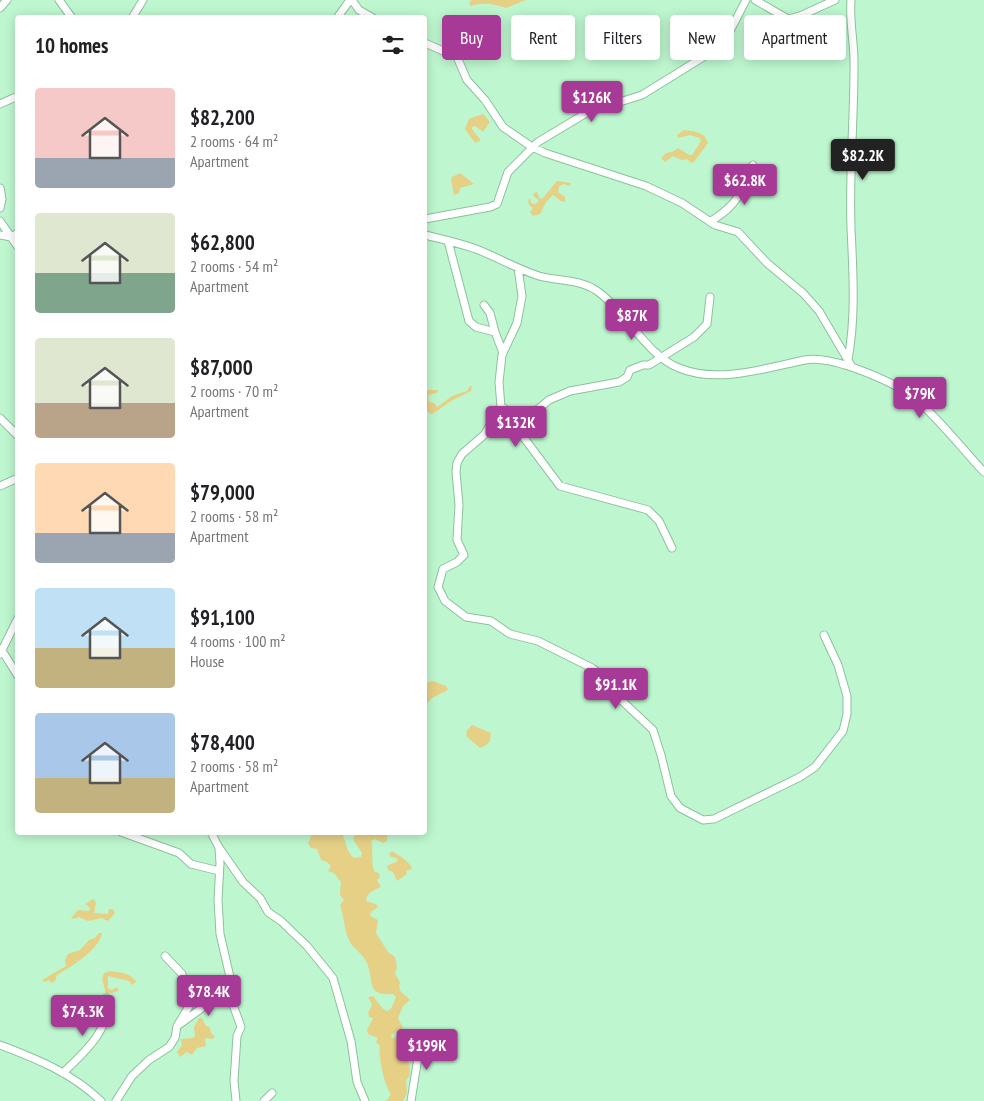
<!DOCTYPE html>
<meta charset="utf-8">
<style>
:root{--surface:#fff;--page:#f2f2f2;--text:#202124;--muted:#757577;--accent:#a73997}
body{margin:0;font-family:"PT Sans Narrow",sans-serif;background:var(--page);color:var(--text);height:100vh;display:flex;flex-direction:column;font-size:19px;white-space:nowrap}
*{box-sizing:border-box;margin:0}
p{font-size:16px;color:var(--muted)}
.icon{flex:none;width:28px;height:28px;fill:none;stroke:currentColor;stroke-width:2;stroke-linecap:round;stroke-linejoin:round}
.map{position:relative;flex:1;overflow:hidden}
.drawer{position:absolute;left:15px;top:15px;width:412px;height:820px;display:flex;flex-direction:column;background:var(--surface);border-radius:5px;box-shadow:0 2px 12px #0003}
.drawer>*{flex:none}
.hud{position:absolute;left:442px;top:15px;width:466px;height:45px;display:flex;gap:10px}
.price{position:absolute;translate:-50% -42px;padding:0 11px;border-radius:5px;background:var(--accent);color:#fff;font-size:16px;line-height:32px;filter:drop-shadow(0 1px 2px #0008)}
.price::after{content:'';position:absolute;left:50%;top:30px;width:15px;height:11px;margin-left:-8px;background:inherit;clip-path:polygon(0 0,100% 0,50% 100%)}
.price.current{background:#222;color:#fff}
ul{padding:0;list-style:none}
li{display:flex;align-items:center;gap:15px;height:125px;padding:0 20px}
li span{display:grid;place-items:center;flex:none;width:140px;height:100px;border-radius:5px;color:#555}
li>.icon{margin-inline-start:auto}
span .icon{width:60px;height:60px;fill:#fffc;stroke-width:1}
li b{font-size:21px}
h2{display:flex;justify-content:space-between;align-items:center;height:60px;padding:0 20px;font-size:21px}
.chip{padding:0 18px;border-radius:5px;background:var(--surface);box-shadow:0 2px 12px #0003;font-size:18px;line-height:45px}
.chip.current{background:var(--accent);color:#fff}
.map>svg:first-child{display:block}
.green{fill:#e5d086}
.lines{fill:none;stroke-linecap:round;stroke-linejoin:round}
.minor-casing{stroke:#8bc29c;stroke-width:9}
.minor{stroke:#fff;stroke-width:7}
</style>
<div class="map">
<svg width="984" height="1101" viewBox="0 0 984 1101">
<rect width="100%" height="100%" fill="#bef7cf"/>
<path class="green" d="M472 0H526L506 8C493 4 484 2 470 6L469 2Z
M483 114 490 122 483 132 475 126 472 127V129L480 139V141L475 143 465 129 469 119Z
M684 130C694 131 705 132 708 143L694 162 691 163 687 159 682 160 673 156 665 162 661 158 666 153 672 152 678 148 689 155H692L701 141 700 138 690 135 678 138 677 135Z
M460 173 474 184 460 188 459 193 454 195 451 180 452 177Z
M557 181 571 183 570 186 563 184 559 187 558 192 565 197V202L561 201 553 195 546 202 540 214 533 216 530 212 533 208 529 205 528 200 530 198 531 203 536 204 539 200 533 196 534 193 537 192 540 199 543 198Z
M470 386H472L471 391 451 401 434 413 431 414 425 410V387L428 390H438L437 393 429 395 428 397 429 402 434 403 437 407 452 396 467 391Z
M433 681 446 686 448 690 432 698 425 706V683Z
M472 725 491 733 490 741 485 746 480 748 466 736 467 730Z
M310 833H341C348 842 344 849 354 858L361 857 362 853 353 839 356 833H391L387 836V841L383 843 375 839 371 841C374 850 370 864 375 872L379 873 380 877 377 880 381 887C374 890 367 892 366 901L376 904 378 907 371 912 370 916 378 920 376 933 388 952 395 957 397 966 395 974 400 982C397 993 405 994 410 1000L403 1006 398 1018 403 1028 391 1035 392 1038 398 1037C402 1042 398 1044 401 1049 407 1058 412 1065 409 1077L406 1080 407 1093 403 1101H386L391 1094C384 1085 378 1055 380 1046L376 1042 378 1038 368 1034 367 1030 373 1018 369 1017 368 1013 372 1005 368 997 373 996 383 1009 387 1011 391 1009 396 997 393 994C364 997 375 978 366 961 362 953 352 948 349 940 344 929 344 916 340 905L344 900 340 895 341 882 334 873 328 871 331 866 327 862 321 860 317 849 311 848 308 843 311 837Z
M392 851C399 856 409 860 412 869L406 871 407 874 397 881 393 872 388 870 387 866 398 861 396 858 391 857 389 854Z
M93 899 96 902 94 913 108 914 109 909H113L115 913 108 921 102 918 88 921 79 917 73 919 71 918 78 910 89 911 90 908 85 904Z
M99 933H102C100 949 71 967 57 975L55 981 50 983V980L45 982 42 980 66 966 65 960 68 954 80 950 89 940 95 938Z
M110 971C119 972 132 973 136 982L132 985 129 981 108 976V988L112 990 117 987 119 991 106 994 102 979 104 973Z
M199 1018H202L206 1026 210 1027 211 1033 215 1037 212 1039 207 1038 205 1039 206 1046 197 1048 192 1055 187 1052 180 1057 177 1052 182 1045 181 1039 193 1038 195 1036 194 1027Z"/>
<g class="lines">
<defs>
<path id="minor" d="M59 0 72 18
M352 0 359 10 373 18
M755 0 788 19 800 16 835 0
M0 8 7 0
M132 18 143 0
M337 18 350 0
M425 43 457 57 467 80 485 100 503 127 532 147 545 153 646 186 682 203 715 225 738 232 767 263 803 293 819 311 852 367
M0 104 18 96
M0 188 2 199 0 208
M425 219 490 207 497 204 508 172 538 142 588 112 642 95 713 51 729 33 746 0
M0 221 18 247
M710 222C720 215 731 208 737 198 743 187 744 175 753 165
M0 235 11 237 18 233
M425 235C442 239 459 243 476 249 497 257 517 269 539 276 557 281 580 279 597 291 625 310 647 356 679 368 718 384 766 368 805 360 832 355 893 381 914 398 937 416 963 450 984 472
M448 241 469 321 476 327 495 332 503 353
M518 268 522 296 517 323 502 355 499 382 501 407 560 486 648 510 659 521 672 548
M710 297 707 324 694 337 649 365H643L630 370 627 377 619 382 570 391 549 400 537 410 515 414 501 407 484 435 462 454 457 463 456 472 459 505 457 540 464 555 457 562 443 569 438 587 445 601 466 617 491 621 510 634 538 641 592 668 606 678 619 698 653 730 661 755 671 796 680 808 703 820 714 819 800 777 815 767 843 731 847 714V696L838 665 824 635
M484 305 490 313 495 332
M848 360C856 316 853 272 851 228 849 175 854 121 854 68 855 45 849 23 851 0
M0 418 18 436
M0 486 18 478
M1 649 18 676
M0 654 18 618
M121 832 179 853 191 864 219 871
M211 832 218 846 243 882 260 898 268 912 281 921 307 946 333 978 351 1041 357 1082 365 1101
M219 849 220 863 218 900 220 934 230 977 231 999 241 1027 237 1036 234 1081 236 1101
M180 1024 213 1000 230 991
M0 1045C37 1059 72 1073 101 1101
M63 1073C83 1053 112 1030 106 998
M116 1101 132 1076 149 1060 169 1047 175 1038 177 1026 191 1003 182 974 165 956
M264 1101 272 1093
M411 1101 421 1039"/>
</defs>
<use href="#minor" class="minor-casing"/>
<use href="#minor" class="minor"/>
</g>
</svg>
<b class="price" style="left:592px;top:123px">$126K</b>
<b class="price current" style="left:863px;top:181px">$82.2K</b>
<b class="price" style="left:745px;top:206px">$62.8K</b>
<b class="price" style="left:632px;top:341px">$87K</b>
<b class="price" style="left:920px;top:419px">$79K</b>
<b class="price" style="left:516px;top:448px">$132K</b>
<b class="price" style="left:616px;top:710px">$91.1K</b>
<b class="price" style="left:209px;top:1017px">$78.4K</b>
<b class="price" style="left:83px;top:1037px">$74.3K</b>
<b class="price" style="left:427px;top:1071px">$199K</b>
<div class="hud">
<a class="chip current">Buy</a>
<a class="chip">Rent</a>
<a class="chip">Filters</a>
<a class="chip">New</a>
<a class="chip">Apartment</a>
</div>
<section class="drawer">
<h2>10 homes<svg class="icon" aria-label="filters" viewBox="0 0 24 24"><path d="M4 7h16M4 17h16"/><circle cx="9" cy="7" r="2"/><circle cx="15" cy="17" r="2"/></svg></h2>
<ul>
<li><span style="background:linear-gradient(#f6c9c9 70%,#9aa5b1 0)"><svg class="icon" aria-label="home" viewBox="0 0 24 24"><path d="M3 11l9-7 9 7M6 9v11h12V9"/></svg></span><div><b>$82,200</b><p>2 rooms · 64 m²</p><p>Apartment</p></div></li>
<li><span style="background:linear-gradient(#dfe7d0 60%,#7fa58c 0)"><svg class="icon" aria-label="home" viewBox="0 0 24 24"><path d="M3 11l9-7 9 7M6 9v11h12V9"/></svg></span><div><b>$62,800</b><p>2 rooms · 54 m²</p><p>Apartment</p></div></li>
<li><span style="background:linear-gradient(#dfe7d0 65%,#b9a48a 0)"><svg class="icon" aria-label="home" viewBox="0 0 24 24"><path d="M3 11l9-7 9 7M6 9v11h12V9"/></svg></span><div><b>$87,000</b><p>2 rooms · 70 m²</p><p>Apartment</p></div></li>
<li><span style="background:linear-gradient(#ffd9b3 70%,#9aa5b1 0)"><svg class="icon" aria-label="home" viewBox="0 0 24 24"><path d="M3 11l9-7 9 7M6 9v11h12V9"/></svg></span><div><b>$79,000</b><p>2 rooms · 58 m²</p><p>Apartment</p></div></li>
<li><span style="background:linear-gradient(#bfe0f5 60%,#c2b280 0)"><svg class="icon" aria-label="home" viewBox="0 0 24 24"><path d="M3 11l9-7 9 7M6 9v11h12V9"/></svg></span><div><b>$91,100</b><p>4 rooms · 100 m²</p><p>House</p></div></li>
<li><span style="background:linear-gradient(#a9c7e8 65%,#c2b280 0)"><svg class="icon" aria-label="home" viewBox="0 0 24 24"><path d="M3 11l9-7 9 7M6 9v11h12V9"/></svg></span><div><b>$78,400</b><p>2 rooms · 58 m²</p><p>Apartment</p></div></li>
</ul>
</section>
</div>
